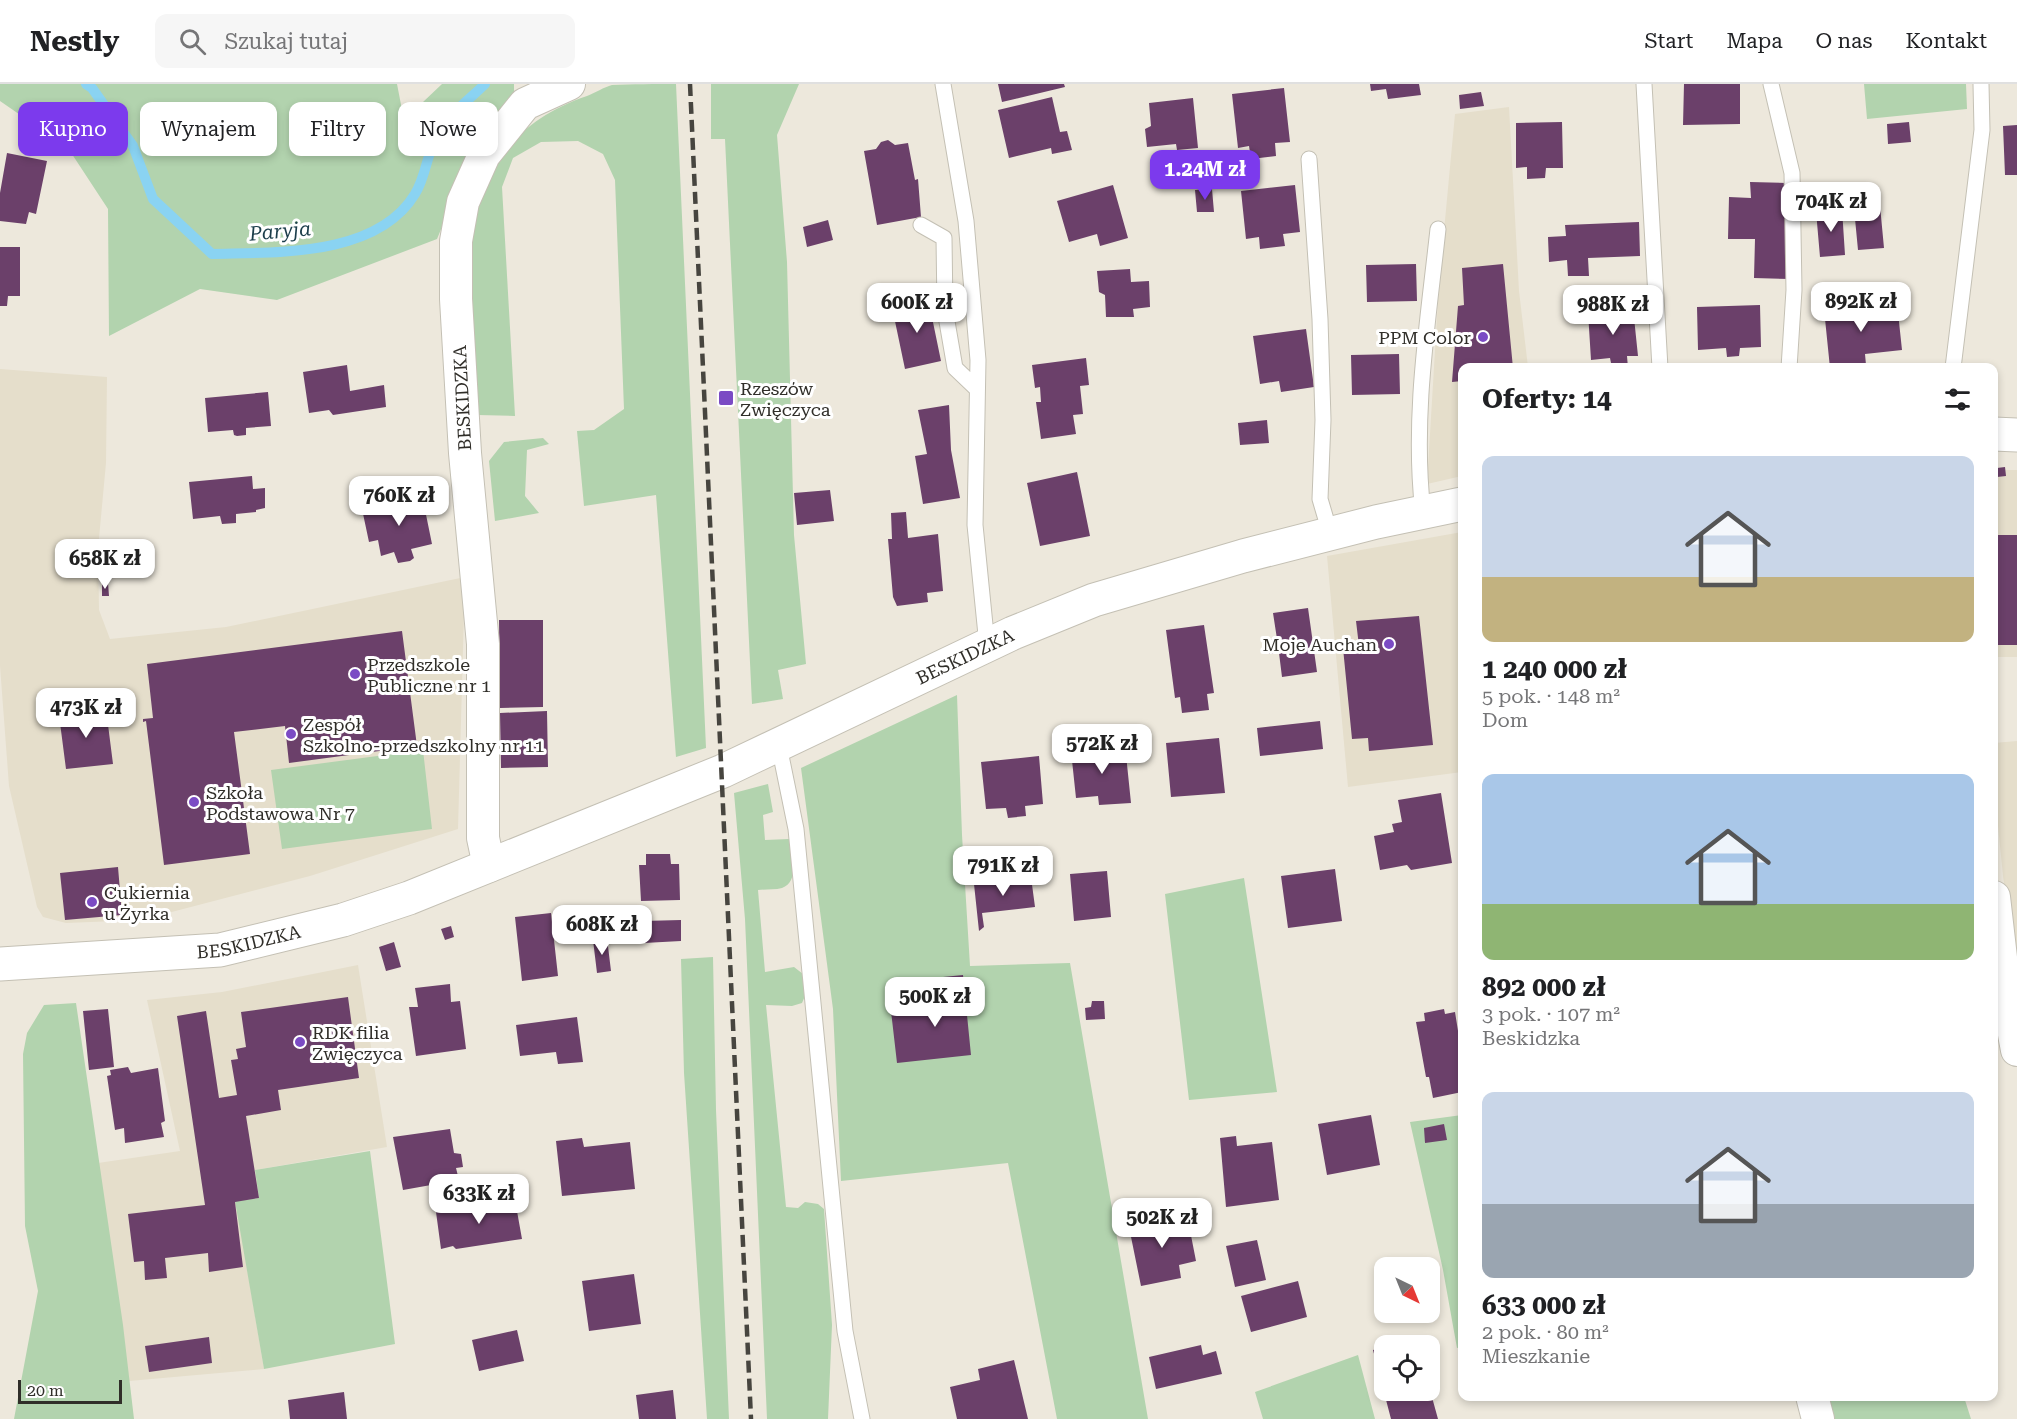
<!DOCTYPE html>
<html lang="pl">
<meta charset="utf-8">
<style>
:root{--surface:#fff;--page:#f6f6f6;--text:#202124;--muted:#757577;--line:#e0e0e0;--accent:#7c3aed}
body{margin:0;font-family:"Roboto Serif",serif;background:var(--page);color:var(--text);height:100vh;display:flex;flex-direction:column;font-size:22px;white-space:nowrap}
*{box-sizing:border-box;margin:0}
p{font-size:20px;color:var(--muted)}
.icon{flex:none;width:33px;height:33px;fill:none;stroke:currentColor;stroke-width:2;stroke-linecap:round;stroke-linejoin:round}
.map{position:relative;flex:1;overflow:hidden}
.side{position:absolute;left:1458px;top:279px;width:540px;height:1038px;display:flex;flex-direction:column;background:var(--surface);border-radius:12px;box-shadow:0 3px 9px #0003}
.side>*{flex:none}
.hud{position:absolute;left:18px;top:18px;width:570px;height:54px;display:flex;gap:12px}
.needle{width:39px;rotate:137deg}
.tools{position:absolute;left:1374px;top:1173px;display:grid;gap:12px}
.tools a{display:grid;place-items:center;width:66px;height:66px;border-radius:12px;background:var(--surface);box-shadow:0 3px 9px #0003;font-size:30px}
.scale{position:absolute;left:18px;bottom:15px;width:104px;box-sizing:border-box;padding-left:6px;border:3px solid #302e29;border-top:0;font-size:16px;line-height:21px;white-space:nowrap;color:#302e29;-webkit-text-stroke:4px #fff;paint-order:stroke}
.price{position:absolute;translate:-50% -51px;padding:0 14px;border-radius:12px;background:#fff;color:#222;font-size:20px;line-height:39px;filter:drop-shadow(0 2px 3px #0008)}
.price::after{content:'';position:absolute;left:50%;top:36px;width:18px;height:14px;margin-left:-9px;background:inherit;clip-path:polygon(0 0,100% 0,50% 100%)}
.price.on{background:var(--accent);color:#fff}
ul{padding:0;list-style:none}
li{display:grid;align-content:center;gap:12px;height:318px;padding:0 24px}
li span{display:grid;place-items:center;height:186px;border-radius:12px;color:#555}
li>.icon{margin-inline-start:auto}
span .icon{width:108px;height:108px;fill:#fffc;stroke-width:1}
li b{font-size:26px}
h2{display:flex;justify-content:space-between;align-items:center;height:72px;padding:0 24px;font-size:26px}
.chip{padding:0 21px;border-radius:12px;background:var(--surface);box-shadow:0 3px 9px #0003;font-size:21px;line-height:54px}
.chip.on{background:var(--accent);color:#fff}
header{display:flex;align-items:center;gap:36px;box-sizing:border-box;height:84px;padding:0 30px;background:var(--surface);border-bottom:2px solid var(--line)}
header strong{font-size:28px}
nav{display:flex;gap:33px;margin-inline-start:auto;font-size:21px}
.search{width:420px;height:54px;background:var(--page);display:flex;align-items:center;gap:15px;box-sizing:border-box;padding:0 21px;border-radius:12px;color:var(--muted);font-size:22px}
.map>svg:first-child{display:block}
.built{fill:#e5decb}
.green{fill:#b2d3ae}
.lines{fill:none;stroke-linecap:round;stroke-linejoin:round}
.stream{stroke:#8ad3f2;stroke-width:10}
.building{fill:#6b406a}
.lane-casing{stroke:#c4c0b4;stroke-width:17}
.street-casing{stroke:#c4c0b4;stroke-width:34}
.secondary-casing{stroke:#c4c0b4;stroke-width:35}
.lane{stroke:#fff;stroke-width:15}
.street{stroke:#fff;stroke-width:32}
.secondary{stroke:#fff;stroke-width:33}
.rail{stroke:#47453f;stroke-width:4.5;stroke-dasharray:12 6;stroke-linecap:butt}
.poi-dot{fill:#7b4bc4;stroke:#fff;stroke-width:2}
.labels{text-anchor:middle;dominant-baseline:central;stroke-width:6;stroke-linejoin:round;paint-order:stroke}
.poi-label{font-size:18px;fill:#302e29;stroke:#fff;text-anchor:start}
.street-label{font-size:18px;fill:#302e29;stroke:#fff}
.water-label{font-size:20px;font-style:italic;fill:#1c3e4b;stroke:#fff}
</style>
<header>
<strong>Nestly</strong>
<div class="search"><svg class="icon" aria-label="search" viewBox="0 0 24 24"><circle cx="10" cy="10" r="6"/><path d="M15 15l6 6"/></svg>Szukaj tutaj</div>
<nav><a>Start</a><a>Mapa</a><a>O nas</a><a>Kontakt</a></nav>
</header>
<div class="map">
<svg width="2017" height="1335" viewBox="0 0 2017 1335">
<rect width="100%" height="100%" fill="#ede8dc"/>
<path class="built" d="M1509 23 1519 207 1528 283 1462 284V392L1427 400 1439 200 1455 30Z
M0 285 107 293 106 379 98 465 99 526 110 555 226 543 465 493 458 745 310 792 141 836 66 839 43 833 37 823 9 702 0 582Z
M1994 386H2017V573H1994Z
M1462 448V688L1348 703 1327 472Z
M2017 657V881L2003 792 1994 702V659Z
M358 881 387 1063 255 1086 259 1114 236 1118 264 1285 129 1297 98 1079 180 1067 147 916 222 908Z"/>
<path class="green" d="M0 0H397L404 36 442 0H514V8L472 70 437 155 277 216 200 205 109 252 108 125 68 64 0 17Z
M676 0 706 664 676 673 656 411 584 422 577 347 594 346 624 325 615 96 603 70 578 57 541 58 513 74 502 103 515 332 478 331C470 207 438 63 587 12 595 9 604 3 612 1 632 0 656 0 676 0Z
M711 0H799L777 51 787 178 794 451 806 580 778 586 783 615 752 620 725 55H711Z
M1864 0H1966L1967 25 1867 35Z
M543 354 549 360 527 366 525 412 539 429 495 437 489 377 504 358Z
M957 611 962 751 970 882 1070 879 1148 1335H1057L1008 1079 841 1097 833 925 801 684Z
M423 666 432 745 282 765 271 686Z
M768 700 773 728 763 731 765 756 789 755C791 769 801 797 782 804 775 806 765 805 758 806L765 888 794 883 803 890 805 912 802 919 792 922 766 921 786 1123 798 1124 805 1118 818 1120 824 1125 832 1241 828 1335H767L745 835 734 709Z
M1244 794 1277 1008 1189 1016 1165 810Z
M713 873 716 1026 729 1335H707L684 989 681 875Z
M76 919 123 1241 134 1335H14L38 1207 25 1142 23 970 27 949 44 921Z
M1462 1031V1263L1457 1264 1443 1186 1410 1038Z
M370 1067 395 1260 264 1285 235 1117 259 1114 255 1086Z
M1358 1271 1375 1335H1263L1255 1308Z
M1823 1313H1964L1971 1335H1830Z"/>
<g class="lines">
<path class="stream" d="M86 0 92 4 133 62 153 115 212 170C276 168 377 173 415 110 427 91 427 65 440 46 451 29 471 14 485 0"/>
</g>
<path class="building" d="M998 0H1064L1065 3 1002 18Z
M1370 0H1419L1421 11 1388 15 1386 5 1371 7Z
M1684 0H1740V40L1683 41Z
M1284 4 1290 58 1275 59 1276 72 1251 75 1249 62 1238 64 1232 10Z
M1481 8 1484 22 1460 25 1459 11Z
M1052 13 1060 48 1067 47 1072 66 1052 70 1051 64 1009 74 998 26Z
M1193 14 1198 64 1177 66 1176 60 1147 63 1145 45 1151 42 1149 19Z
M1562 38 1563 84H1546L1545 94 1527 95V83L1516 84V39Z
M1909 38 1911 58 1888 60 1887 40Z
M2017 41V91H2005L2003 42Z
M888 56 895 61 908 59 915 96 918 95 921 133 877 141 864 67 876 65 881 58Z
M7 69 47 77 36 130 29 128 26 140 0 137V109Z
M1750 98 1787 99 1785 156H1791L1790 195 1754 194 1755 155H1728L1729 113 1751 114Z
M1113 101 1128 154 1100 162 1097 150 1069 158 1057 117Z
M1295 101 1300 148 1283 150 1285 162 1260 165 1259 153 1246 155 1241 107Z
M1212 105 1214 128H1197L1195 106Z
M1879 111 1884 164 1858 166 1853 114Z
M1842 125 1845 171 1820 173 1816 127Z
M828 136 833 156 807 163 803 143Z
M1639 138 1640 172 1588 174 1589 192H1568L1567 176 1549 178 1548 153 1566 152 1565 141Z
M0 163H20V212H8L7 222H0Z
M1416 180 1417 217 1367 218 1366 181Z
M1503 180 1513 284H1462V297L1452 298 1458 222 1464 221 1462 184Z
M1130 185 1131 198 1149 197 1150 223 1133 225 1134 233H1106L1105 211 1099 208 1097 187Z
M928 214 941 277 905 285 892 223Z
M1897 219 1902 266 1865 270 1866 281 1830 284 1824 225Z
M1760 221 1761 263 1740 264 1739 272 1727 273 1726 264 1698 266 1697 223Z
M1633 224 1638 272H1627L1628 284H1612L1610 274 1591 276 1588 228Z
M1306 245 1314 303 1281 308 1279 297 1260 300 1253 252Z
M1399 270 1400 310 1352 311 1351 271Z
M1086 274 1089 301 1080 302 1083 330 1073 331 1076 350 1041 355 1036 318H1041L1040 303 1035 304 1032 281Z
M347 281 350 307 384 301 386 323 333 331 329 326 309 329 303 288Z
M268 308 271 342 246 344V351L237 352 234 351 233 346 208 348 205 314Z
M949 321 951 366 960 414 923 420 915 372 927 370 918 326Z
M1267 336 1269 359 1240 361 1238 339Z
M2005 383 2006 392 1997 393V384Z
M1077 388 1090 452 1040 462 1027 399Z
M252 392 253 405 265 404V424L256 426V428L236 430V439L222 440 220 432 193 435 189 398Z
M830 406 834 437 797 441 794 409Z
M422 411 432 460 411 465 414 474 410 477 398 479 394 468 381 472 378 456 369 458 362 425Z
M906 428 908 454 938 450 943 507 927 509 928 518 897 522 893 513 888 455H892L891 429Z
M1994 451H2017V561H1994Z
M108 499 109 512H102V500Z
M1308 524 1317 588 1282 593 1279 569 1269 570 1268 556 1277 555 1273 529Z
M1419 532 1433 661 1369 667 1368 654 1352 655 1343 564 1359 562 1356 537Z
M499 536H543V623L500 624Z
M1204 541 1214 609 1207 610 1209 626 1182 629 1180 613 1175 614 1166 546Z
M402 547 417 662 289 679 285 642 234 648 250 770 164 781 146 637 143 638V635L153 634 147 580Z
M106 625 113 680 66 685 59 631Z
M547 627 548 683 501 684 500 629Z
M1320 637 1323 665 1260 672 1257 644Z
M1219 654 1225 709 1171 713 1166 659Z
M1125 661 1131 719 1099 721 1098 712 1076 714 1071 667Z
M1039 672 1043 720 1025 722 1026 732 1008 734 1006 724 986 725 981 678Z
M1441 709 1452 779 1411 786 1407 781 1380 786 1374 752 1394 748 1392 740 1402 738 1398 716Z
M646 770H670L671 780H679L680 816 641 817 639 781H646Z
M118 783 122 831 65 836 60 789Z
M1335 785 1342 837 1288 844 1281 792Z
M1107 787 1111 833 1074 837 1070 790Z
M1031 793 1035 823 982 829 984 843 979 847 974 800Z
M551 829 558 892 522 897 515 833Z
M681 836V857L644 859 643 837Z
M451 842 454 853 445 856 441 845Z
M607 854 611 887 597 889 593 856Z
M394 858 401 883 386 887 379 863Z
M963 891 971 971 897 979 891 927 907 925 909 932 940 928 938 918 945 917 943 893Z
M450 900 451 918 460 917 466 965 416 972 409 923H418L415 904Z
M348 913 359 994 278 1006 281 1026 246 1032 259 1114 235 1118 243 1183 209 1188 208 1169 165 1174 167 1194 145 1196 144 1177 134 1178 128 1130 205 1121 177 932 206 927 219 1014 237 1011 231 976 238 975 236 965 246 963 241 928Z
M1092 917H1104L1105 935 1086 936 1085 924 1091 923Z
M108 925 114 983 89 986 83 927Z
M1444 925 1445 930 1455 928 1462 972V991L1458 992 1462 1008 1433 1014 1429 993H1426L1416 938 1425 937 1424 929Z
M577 933 583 978 558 980 556 968 520 972 516 941Z
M128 983 131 989 158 984 165 1037 161 1039 164 1053 125 1059 124 1044 115 1046 107 992 111 991 110 986Z
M1371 1031 1380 1081 1327 1091 1318 1040Z
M1444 1040 1447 1056 1425 1059 1424 1044Z
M450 1045 454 1069 461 1070 463 1083 456 1084 459 1096 403 1106 393 1053Z
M1236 1052 1237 1062 1272 1058 1279 1116 1226 1123 1220 1054Z
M582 1054 584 1063 630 1058 635 1105 562 1112 556 1057Z
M515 1116 522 1155 456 1165 453 1162 441 1165 436 1128Z
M1187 1131 1196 1177 1179 1181 1181 1194 1141 1202 1129 1143Z
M1257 1156 1266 1196 1235 1203 1226 1162Z
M634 1190 641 1240 589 1247 582 1197Z
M1298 1197 1307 1233 1251 1248 1241 1212Z
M517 1246 524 1277 479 1287 472 1256Z
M209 1253 212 1279 149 1288 145 1262Z
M1415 1254 1417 1262H1391V1261Z
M1201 1261 1203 1271 1216 1267 1222 1290 1156 1305 1149 1273Z
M1384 1263V1306H1430L1438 1335H1391L1373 1266Z
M1014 1276 1028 1335H957L950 1303 980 1296 978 1285Z
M673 1306 676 1335H639L636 1311Z
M344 1308 347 1335H290L288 1316Z"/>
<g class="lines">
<defs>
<path id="lane" d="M943 0 966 137 978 276 975 441 987 561
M1644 0 1660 284
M1771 0 1792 89 1794 206 1789 284
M1309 75 1320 235 1323 336 1320 415 1330 449
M921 141 944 154 945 226 955 284 977 305
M1953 284 1982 46 1981 0
M1423 428C1412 334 1428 238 1438 145
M779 662 796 745 845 1247 862 1335"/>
<path id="street" d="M489 782 483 754V560L465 369 456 215V157L463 118 484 71 525 20 569 0
M1994 813 2003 891 2017 966
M1812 1312 1818 1335"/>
<g id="secondary">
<path d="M1994 350 2017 351"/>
<path id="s1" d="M0 880 220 866 343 836 409 814 723 687 1013 549 1094 516 1243 472 1376 438 1462 420"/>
</g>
</defs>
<use href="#lane" class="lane-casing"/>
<use href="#street" class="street-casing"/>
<use href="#secondary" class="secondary-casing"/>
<use href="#lane" class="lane"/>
<use href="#street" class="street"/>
<use href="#secondary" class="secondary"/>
<path class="rail" d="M690 0 751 1335"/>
</g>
<g class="poi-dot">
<circle cx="1483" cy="253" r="6"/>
<rect x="718" y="306" width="16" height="16" rx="3"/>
<circle cx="1389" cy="560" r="6"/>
<circle cx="355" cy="590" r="6"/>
<circle cx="291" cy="650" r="6"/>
<circle cx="194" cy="718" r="6"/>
<circle cx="92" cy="818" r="6"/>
<circle cx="300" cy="958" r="6"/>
</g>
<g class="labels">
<g class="poi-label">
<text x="1471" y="253" text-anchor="end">PPM Color</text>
<text x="740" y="304">Rzeszów<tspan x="740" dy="21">Zwięczyca</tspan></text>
<text x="1377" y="560" text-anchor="end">Moje Auchan</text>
<text x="367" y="580">Przedszkole<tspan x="367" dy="21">Publiczne nr 1</tspan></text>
<text x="303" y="640">Zespół<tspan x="303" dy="21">Szkolno-przedszkolny nr 11</tspan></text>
<text x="206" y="708">Szkoła<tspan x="206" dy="21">Podstawowa Nr 7</tspan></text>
<text x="104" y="808">Cukiernia<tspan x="104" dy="21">u Żyrka</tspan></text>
<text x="312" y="948">RDK filia<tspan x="312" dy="21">Zwięczyca</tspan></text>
</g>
<g class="street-label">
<text transform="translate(462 314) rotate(-93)">BESKIDZKA</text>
<text stroke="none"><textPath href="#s1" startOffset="1023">BESKIDZKA</textPath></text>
<text stroke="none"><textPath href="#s1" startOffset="250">BESKIDZKA</textPath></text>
</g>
<g class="water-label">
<text transform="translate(280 147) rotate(-5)">Paryja</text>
</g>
</g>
</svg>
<div class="tools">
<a><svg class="needle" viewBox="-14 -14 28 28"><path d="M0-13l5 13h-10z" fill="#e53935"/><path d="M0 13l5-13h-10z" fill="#757577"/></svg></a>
<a><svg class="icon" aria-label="locate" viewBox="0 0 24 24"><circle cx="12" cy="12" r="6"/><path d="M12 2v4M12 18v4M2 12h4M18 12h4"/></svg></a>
</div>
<div class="scale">20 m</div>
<b class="price on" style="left:1205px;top:117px">1.24M zł</b>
<b class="price" style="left:1831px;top:149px">704K zł</b>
<b class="price" style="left:1861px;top:249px">892K zł</b>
<b class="price" style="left:917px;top:250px">600K zł</b>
<b class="price" style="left:1613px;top:252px">988K zł</b>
<b class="price" style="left:399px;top:443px">760K zł</b>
<b class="price" style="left:105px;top:506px">658K zł</b>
<b class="price" style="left:86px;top:655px">473K zł</b>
<b class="price" style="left:1102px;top:691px">572K zł</b>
<b class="price" style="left:1003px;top:813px">791K zł</b>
<b class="price" style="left:602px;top:872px">608K zł</b>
<b class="price" style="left:935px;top:944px">500K zł</b>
<b class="price" style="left:479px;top:1141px">633K zł</b>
<b class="price" style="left:1162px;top:1165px">502K zł</b>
<div class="hud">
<a class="chip on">Kupno</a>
<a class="chip">Wynajem</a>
<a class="chip">Filtry</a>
<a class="chip">Nowe</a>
</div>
<section class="side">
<h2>Oferty: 14<svg class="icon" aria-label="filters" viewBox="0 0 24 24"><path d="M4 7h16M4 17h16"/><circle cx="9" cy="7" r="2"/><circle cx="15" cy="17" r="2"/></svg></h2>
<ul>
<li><span style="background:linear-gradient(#c9d6e8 65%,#c2b280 0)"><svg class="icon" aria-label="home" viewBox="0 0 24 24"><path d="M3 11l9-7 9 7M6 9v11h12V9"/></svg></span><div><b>1 240 000 zł</b><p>5 pok. · 148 m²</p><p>Dom</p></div></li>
<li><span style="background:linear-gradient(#a9c7e8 70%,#8fb573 0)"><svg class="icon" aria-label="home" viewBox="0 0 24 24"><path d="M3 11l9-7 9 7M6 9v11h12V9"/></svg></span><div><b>892 000 zł</b><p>3 pok. · 107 m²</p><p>Beskidzka</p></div></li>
<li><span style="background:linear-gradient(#c9d6e8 60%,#9aa5b1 0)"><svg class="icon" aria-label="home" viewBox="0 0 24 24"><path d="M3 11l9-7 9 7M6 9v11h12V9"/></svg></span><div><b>633 000 zł</b><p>2 pok. · 80 m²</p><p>Mieszkanie</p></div></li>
</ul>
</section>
</div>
